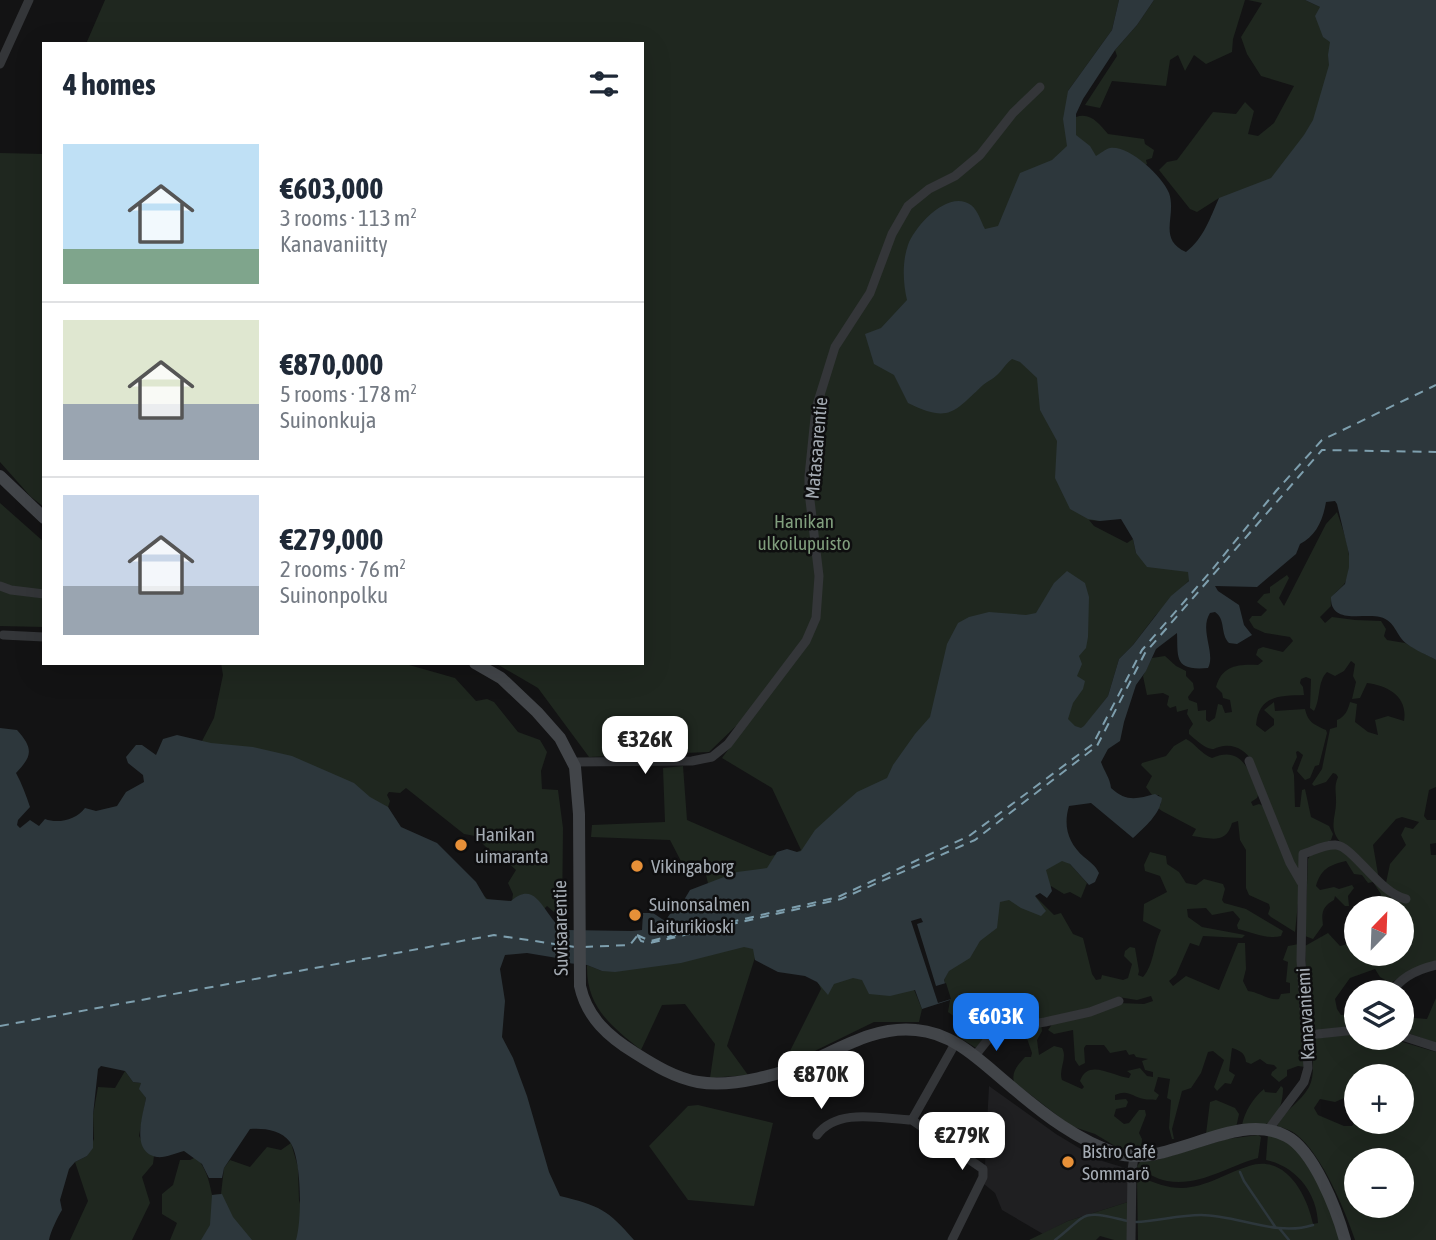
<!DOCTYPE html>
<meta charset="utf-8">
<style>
:root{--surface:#fff;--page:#f2f2f3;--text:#1f2937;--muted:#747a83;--line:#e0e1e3;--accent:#1a73e8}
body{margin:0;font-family:"Asap Condensed",sans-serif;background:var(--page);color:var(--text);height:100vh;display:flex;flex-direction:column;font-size:26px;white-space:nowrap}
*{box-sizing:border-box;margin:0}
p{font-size:23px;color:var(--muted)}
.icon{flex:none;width:38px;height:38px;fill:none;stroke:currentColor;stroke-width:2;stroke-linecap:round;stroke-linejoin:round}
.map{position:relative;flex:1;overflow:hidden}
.side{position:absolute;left:42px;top:42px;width:602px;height:623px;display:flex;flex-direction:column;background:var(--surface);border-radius:0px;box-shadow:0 7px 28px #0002}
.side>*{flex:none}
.needle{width:46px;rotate:23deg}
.tools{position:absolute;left:1344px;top:896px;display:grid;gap:14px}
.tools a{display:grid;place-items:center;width:70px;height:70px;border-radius:50%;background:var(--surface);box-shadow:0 7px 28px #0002;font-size:35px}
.price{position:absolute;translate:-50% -60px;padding:0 16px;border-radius:14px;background:#fff;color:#222;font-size:23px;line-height:46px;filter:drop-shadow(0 2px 4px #0008)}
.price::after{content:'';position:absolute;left:50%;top:42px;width:21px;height:16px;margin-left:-10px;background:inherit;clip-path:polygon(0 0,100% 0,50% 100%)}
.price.on{background:var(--accent);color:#fff}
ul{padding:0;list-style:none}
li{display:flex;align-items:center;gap:21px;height:175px;padding:0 21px}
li+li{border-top:2px solid var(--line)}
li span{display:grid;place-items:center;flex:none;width:196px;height:140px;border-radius:0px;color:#555}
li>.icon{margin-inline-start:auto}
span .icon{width:84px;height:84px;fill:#fffc;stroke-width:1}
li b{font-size:30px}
h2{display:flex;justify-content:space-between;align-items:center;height:84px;padding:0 21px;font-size:30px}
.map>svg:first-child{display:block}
.built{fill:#1f1f21}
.green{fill:#1f271f;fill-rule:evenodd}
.water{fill:#2d373c}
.pier{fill:#131314}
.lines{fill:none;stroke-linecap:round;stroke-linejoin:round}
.stream{stroke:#2d373c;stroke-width:2.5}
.ferry{stroke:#7e9fae;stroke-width:2;stroke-dasharray:9 7;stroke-linecap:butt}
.street{stroke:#343639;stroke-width:9}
.secondary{stroke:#424549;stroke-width:12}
.poi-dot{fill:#e79038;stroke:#0e0e0f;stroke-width:2.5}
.labels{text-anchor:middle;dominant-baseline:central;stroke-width:5;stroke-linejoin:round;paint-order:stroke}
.street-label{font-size:19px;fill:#a5acb4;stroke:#0e0e0f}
.park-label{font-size:19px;fill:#809e7d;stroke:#0e0e0f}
.poi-label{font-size:19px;fill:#a5acb4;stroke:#0e0e0f;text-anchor:start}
</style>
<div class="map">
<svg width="1436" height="1240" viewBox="0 0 1436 1240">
<rect width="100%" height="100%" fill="#131314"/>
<path class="built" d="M989 1086 1056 1134 1099 1160 1132 1170 1128 1202 1068 1221 1043 1234 1002 1210 995 1193 984 1184Z"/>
<path class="green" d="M105 0H1119L1112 30 1068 91 1076 117C1091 112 1099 124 1108 134L1144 139 1145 144 1154 150 1152 158 1146 160 1147 164 1137 171 1037 346 1100 521 1089 520 1094 526 1127 543 1133 539 1136 553 1199 570 1155 616 1133 645 1119 659 1108 696 1094 714 1099 717 932 837 797 852 801 850 772 788 722 758 741 732 736 726 709 752 589 757 538 688 495 663H642V44H86Z
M1154 0H1245L1233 39 1232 52 1206 64 1194 55 1185 71 1178 55 1170 60 1166 86 1112 81 1100 108 1085 105 1117 56 1115 50 1137 25Z
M1248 0H1305L1320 7 1331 42V151L1232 205 1219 198 1197 212 1190 209 1159 170 1167 162 1177 160 1213 112 1236 114 1245 102 1254 111 1248 134 1258 136 1274 123 1294 86 1261 76 1247 54 1241 37 1262 3Z
M0 153 44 154V507L31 497 0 462Z
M0 503 44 542V627L0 626Z
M1337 512C1344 533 1354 556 1347 578 1344 590 1329 592 1331 606L1320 617 1325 623 1332 617 1355 620 1381 621 1386 629 1384 636 1387 640 1405 643 1436 660V787L1429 790 1424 816 1427 820H1436V843L1430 844 1431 855H1436V961L1411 970 1391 983 1380 977 1375 969 1350 978 1335 999 1337 1009 1341 1015 1351 1014 1356 1010V1026L1311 1031 1309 1029 1305 946 1328 933 1340 946 1356 942V954H1402V908H1363L1381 899V894L1373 882 1368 883 1362 875 1354 874 1346 861C1329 865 1321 869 1316 886L1320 890 1334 887 1339 889 1352 885 1354 888 1348 896 1349 906H1345L1335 896 1334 900C1323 906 1321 912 1323 925L1313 939 1305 936 1308 859 1312 853 1341 843C1327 828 1337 815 1336 800 1336 791 1334 786 1338 777L1336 774 1333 773 1326 782 1314 786 1312 784 1322 769 1330 729 1337 727V720C1345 717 1348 710 1350 702L1357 704 1355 722 1368 732 1378 735 1375 720 1388 716 1404 721C1408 697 1389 686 1367 683L1360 698 1352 699 1356 682 1353 676 1355 664 1351 661 1344 671 1335 676 1327 672C1317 682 1321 699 1314 711L1310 708 1311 679 1306 677 1301 679 1300 683 1303 687 1304 695C1279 696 1259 695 1256 725L1265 732 1274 725V719L1264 710 1274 702 1275 711 1305 709C1308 722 1313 724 1326 730L1327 733 1319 765 1315 766 1310 778 1305 780 1297 771 1303 755 1298 751 1296 752 1297 757 1292 768 1294 775 1295 807H1300L1302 790 1305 789 1311 817 1329 826 1333 834 1331 840 1301 853 1299 875 1253 762C1245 750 1234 743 1219 747 1212 749 1215 750 1208 748 1201 745 1195 739 1189 734V730L1193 724 1187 714 1188 709 1177 712 1176 706 1170 708 1167 705 1169 696 1163 693 1147 695 1143 676 1152 658 1165 656 1176 666 1186 671V676L1193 683 1194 689 1188 697 1189 700 1197 703 1198 711 1206 710V720L1209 722 1215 718 1218 704 1222 705 1225 713 1232 712 1230 700 1223 698 1222 693 1216 687C1222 665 1239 664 1258 665L1263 661 1256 655 1258 649 1263 647 1283 652 1293 641 1290 637 1265 633 1254 628 1249 620 1252 616H1261L1267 610 1257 602 1264 594 1270 593V587L1287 575 1289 578 1279 598 1284 606 1326 524ZM1402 817 1419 822 1413 829 1405 827 1401 835 1406 845 1390 864 1386 883 1376 876 1378 874 1373 845 1396 819Z
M221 663H402L455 678 476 701 487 699 494 702 518 732 540 740 547 752 541 771 542 789 558 790 563 828 562 919 547 906 543 910 493 917 484 896 490 901H512L513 894 508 883 516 870 501 856 490 851 475 836 464 834 406 788 400 793 389 792 387 795 390 801 388 807 396 822 202 741 214 718 223 675Z
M1186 739C1196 744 1201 754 1212 758 1242 745 1249 771 1259 793L1257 798 1251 802 1253 806 1259 804 1264 806 1300 884 1295 932 1271 917 1268 914 1270 908 1269 904 1249 895 1246 888V850L1240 840 1238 821 1232 823C1226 845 1210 838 1192 836L1196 829 1162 811 1158 808 1161 804 1159 795H1152L1146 787 1152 776 1141 765 1142 763 1166 756 1174 746Z
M683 766 687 820 770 856 775 855 784 883 716 916 705 871 702 872 699 863 684 867 670 840 591 837 592 825 665 822 663 768Z
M1019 823 1070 864 1087 883 1081 898 1070 892 1064 894 1051 886V888Z
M1150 852 1166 856 1167 864 1179 872 1186 883 1196 885 1204 879 1223 884 1225 889 1222 900 1224 903 1246 909 1283 931 1281 936C1268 940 1251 932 1238 929L1237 925 1240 919 1233 911 1212 915 1206 908 1187 909 1188 917 1202 927 1245 935 1242 938 1203 936 1199 946 1190 943 1176 975 1169 981 1173 986 1186 976 1219 990 1238 943H1245L1246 969 1243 981 1248 991C1259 992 1269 1001 1279 999L1281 994 1290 993V983L1286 982 1288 962 1283 960 1288 946 1299 944 1305 1067 1298 1066 1287 1070V1076L1279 1082 1271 1075 1272 1072 1277 1068 1274 1065 1267 1064 1260 1059 1251 1064 1246 1062C1245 1053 1241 1051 1232 1048L1229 1071 1235 1075 1231 1084 1225 1083 1217 1091 1214 1087 1224 1060 1213 1051 1208 1052 1201 1073 1191 1088 1182 1091 1172 1129 1174 1139H1172L1169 1128 1171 1100 1167 1098 1170 1079 1158 1077 1154 1091 1159 1095 1156 1100C1152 1099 1148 1100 1144 1099 1131 1096 1128 1089 1115 1095V1100L1126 1099 1128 1102 1126 1107 1116 1109 1114 1116 1124 1124 1129 1123 1139 1110H1145L1146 1115 1139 1133 1142 1139 1141 1153H1133L1115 1146 1095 1134 1071 1126 1014 1082C1011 1071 1019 1064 1025 1057H1031L1032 1053 1023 1027 1041 1024 1042 1031 1037 1040 1039 1055 1054 1046 1062 1048C1068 1058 1058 1070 1062 1080L1082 1089 1084 1087 1080 1081C1088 1058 1112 1076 1129 1078L1131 1074 1127 1071 1140 1068 1147 1076 1153 1077V1072L1145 1070 1142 1061 1148 1059 1136 1057 1134 1054 1129 1055 1126 1050 1110 1053 1104 1045H1086L1084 1048 1085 1063 1079 1066 1075 1060 1073 1030 1054 1034 1048 1030 1053 1023 1119 1003 1144 1004 1153 1001 1151 996 1137 1000 1118 997 1093 1007 1034 1022 1004 1023 990 1032 976 1048 957 1036 956 1027 959 1020 948 1012 950 1000 944 980 983 902 1035 896 1054 915 1061 913 1073 934 1083 938 1092 974 1096 980 1101 979 1102 975 1123 980 1128 978 1132 964 1124 956 1125 951 1130 947 1135 948 1139 971 1138 975 1143 977C1154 965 1153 946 1161 930L1143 921 1144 904 1167 892 1160 876 1145 871 1144 865Z
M709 939 758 948 727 1046 748 1075 710 1078 715 1044 685 1004 662 1005 641 1050C611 1026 586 1007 587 965L602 971Z
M901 958 922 1009 919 1022H874L782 1067 821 989 818 982Z
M1436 998V1043L1402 1031V1017L1427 1019Z
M1356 1034V1038H1389L1436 1052V1240H1355C1345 1210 1322 1155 1297 1135 1291 1130 1284 1128 1277 1126 1284 1110 1301 1102 1309 1087 1317 1072 1309 1053 1315 1038ZM1356 1076H1402V1122L1356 1121 1352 1126H1344L1318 1115 1314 1108 1320 1099 1335 1102 1351 1095 1356 1100ZM1356 1160H1402V1206H1356Z
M125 1071 133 1082 141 1083 140 1089 146 1098 139 1136 149 1153 154 1156 153 1164 142 1177 150 1203 132 1240H70L88 1201 75 1162 87 1156 94 1139 93 1115 98 1087 115 1088Z
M1281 1086 1283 1088C1283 1101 1279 1117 1266 1124 1259 1127 1249 1125 1242 1125 1245 1111 1253 1098 1264 1089L1265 1092 1276 1093Z
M1216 1100 1235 1108 1239 1114 1236 1128 1206 1134 1210 1102Z
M698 1105 773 1123 754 1206 688 1200 649 1146 688 1106Z
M1268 1134C1276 1138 1287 1140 1293 1146 1314 1168 1332 1211 1340 1240H1138L1137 1178 1141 1177C1154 1183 1167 1188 1182 1188 1207 1187 1226 1173 1249 1166 1286 1154 1307 1195 1313 1224L1318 1223C1317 1193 1296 1166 1266 1160Z
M1258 1135 1261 1137 1258 1158C1228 1166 1199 1187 1167 1181 1156 1179 1146 1172 1136 1168L1140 1162 1157 1160 1227 1139Z
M291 1143 298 1167 299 1200 310 1240H170L177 1223 162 1214V1194L173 1185 180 1160H190L196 1157C206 1168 209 1180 212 1195L221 1194 224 1168 230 1160 250 1167 267 1147 281 1150Z
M1128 1202 1127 1240H1114L1100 1236 1096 1240H1029L1068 1221Z"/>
<path class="water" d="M1119 0H1154L1137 25 1115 50 1083 99 1076 114V135L1090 146 1096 156C1100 154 1105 149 1110 148 1129 145 1162 176 1169 193 1177 216 1157 239 1186 252 1204 238 1210 218 1219 198L1271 178 1304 135 1313 120 1329 65 1328 55 1330 42 1323 37 1315 16 1320 7 1305 0H1436V660C1427 655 1415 650 1407 644 1395 635 1396 621 1380 617 1364 613 1330 625 1331 597L1345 584 1349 567V554L1337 504 1335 501 1326 502C1323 520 1316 536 1300 544L1296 554 1257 587 1215 586 1218 591 1239 605 1244 625 1252 635 1237 644 1229 643C1220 634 1226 619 1215 612L1210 613C1199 630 1216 653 1208 668 1174 671 1178 658 1177 633L1156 649 1146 671 1136 685 1124 722 1120 741 1108 749 1101 762C1104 771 1110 778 1111 788 1126 802 1137 799 1155 794L1162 798C1160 814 1145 827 1133 838L1091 803 1069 806C1063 826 1068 843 1084 857 1090 862 1095 865 1099 873L1095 882 1089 885 1070 864 1062 861 1046 870 1052 891 1047 898 1040 893 1035 896 1046 911 1041 916 1021 908 1009 900 1000 902 997 928 980 941 970 958 949 971 944 980 950 1000 922 1009 915 990 890 996 869 994 862 980 853 978 834 984 828 995 817 982 805 976 778 972 755 960 753 949 744 947 681 963 615 972 602 971 587 965 567 963 557 958 527 953 505 955 500 969 505 1001 502 1037 513 1058 527 1096 549 1172 560 1196C600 1206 607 1209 634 1240H296C302 1221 302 1159 290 1142 281 1130 264 1128 250 1129L224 1168 222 1178H209L202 1164 184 1151C176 1153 165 1158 157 1157 130 1152 143 1115 146 1098L139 1089 141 1083 133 1082 125 1071 101 1066 98 1069 93 1115V1148L87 1156 75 1162 69 1169 60 1200 62 1210C58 1216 50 1233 49 1240H0V728L17 730C34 749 32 756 16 773 22 784 26 795 30 807L18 820 17 825 20 828 30 820 39 826 45 819C58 824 76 820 85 808L96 811 117 806 126 792 144 782 143 775 128 763 126 757 136 745H142L156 755 163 739 177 735 211 743 253 747 292 756 354 783 370 797 388 807 401 827 437 843 476 882 486 899 511 901C539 876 545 923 566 930L632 931 642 930 643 913H653L665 921 670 914 678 910 690 890 737 872 767 868 777 852 787 849 797 852 801 851 815 830 839 808 857 792 887 778 893 765 915 734 930 717 947 644 958 623 969 617 989 612 1026 615 1036 613 1054 583 1067 571 1085 583 1089 597 1088 637 1086 648 1079 656 1082 664 1077 676 1085 681 1083 689 1073 703 1068 719 1075 726 1081 728 1084 726 1108 696 1119 659 1133 645 1171 596 1189 581 1188 572 1147 567 1136 553 1133 539 1121 519 1100 521 1088 519 1070 509 1055 478 1057 441 1040 410 1037 378 1020 362 1012 359C1005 364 1003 370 997 375 993 379 988 381 983 385 953 413 949 423 908 403L894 375 874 364 865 334 881 328 907 300C903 283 902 262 908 245 915 226 948 189 971 205 978 210 981 222 985 229L998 226 1020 173 1052 160 1067 146 1063 119 1068 91 1112 30Z
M222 1194 233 1217 252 1240H201L210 1225 212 1195Z"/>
<path class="pier" d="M921 918 923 922 917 924 936 986 946 983 951 999 938 1003 911 921Z"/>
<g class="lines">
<path class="stream" d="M1240 1172 1244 1181 1276 1228
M1136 1222C1157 1221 1179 1215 1201 1215 1238 1215 1276 1237 1313 1225
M1279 1228 1289 1240
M1055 1240C1065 1233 1073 1224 1082 1218 1093 1210 1116 1219 1128 1221"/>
<path class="ferry" d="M637 935 650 941 838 897 969 836 1093 744 1142 650 1211 571 1276 491 1322 440 1436 385
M638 936 641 941 650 943 841 899 975 840 1097 746 1145 653 1322 450 1436 452
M584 947 630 945 637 936
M0 1026 494 935 575 947"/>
<path class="street" d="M0 64 29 0
M0 586 11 590 44 594
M3 635 44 637
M1249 761 1290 863 1301 882
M574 762 692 761 712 757 728 744 806 641 816 618 819 576 809 492V476L816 408 835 347 870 293 892 234 908 206 929 189 955 176 980 155 1013 113 1040 87
M1392 992C1401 977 1419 969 1436 965
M1308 1035 1356 1030
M1402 1036 1436 1047
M974 1057 990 1037 1002 1029 1045 1022 1090 1012 1119 1001
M912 1120 983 1169V1177L952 1240
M1268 1130 1304 1082 1308 1068 1301 960 1303 854C1313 851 1325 844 1336 845 1353 846 1379 893 1406 899
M817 1135C838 1107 882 1119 912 1120L956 1042
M1131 1240 1132 1170 1134 1157"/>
<path class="secondary" d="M0 476 44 518
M475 663 501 678 537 712 560 738 575 767 579 814 580 986C587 1018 609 1037 635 1053 654 1065 675 1078 698 1082 733 1088 784 1074 816 1059 848 1044 880 1026 916 1030 956 1033 984 1065 1014 1089 1045 1115 1077 1140 1116 1153 1167 1170 1235 1109 1286 1136 1314 1150 1337 1211 1345 1240"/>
</g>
<g class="poi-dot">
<circle cx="461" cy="845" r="7"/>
<circle cx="637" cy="866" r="7"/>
<circle cx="635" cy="915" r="7"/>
<circle cx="1068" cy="1162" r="7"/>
</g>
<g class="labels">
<g class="street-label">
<text transform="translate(816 448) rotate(-85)">Matasaarentie</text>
<text transform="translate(560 928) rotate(-91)">Suvisaarentie</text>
<text transform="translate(1305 1014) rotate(-93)">Kanavaniemi</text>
</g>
<g class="park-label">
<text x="804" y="521">Hanikan<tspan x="804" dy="22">ulkoilupuisto</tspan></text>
</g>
<g class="poi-label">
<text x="475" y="834">Hanikan<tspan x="475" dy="22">uimaranta</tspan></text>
<text x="651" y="866">Vikingaborg</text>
<text x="649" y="904">Suinonsalmen<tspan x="649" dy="22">Laiturikioski</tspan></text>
<text x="1082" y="1151">Bistro Café<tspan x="1082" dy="22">Sommarö</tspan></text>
</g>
</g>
</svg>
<div class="tools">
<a><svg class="needle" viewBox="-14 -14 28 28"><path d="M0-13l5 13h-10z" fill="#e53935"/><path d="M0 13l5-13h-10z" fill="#747a83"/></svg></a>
<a><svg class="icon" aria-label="layers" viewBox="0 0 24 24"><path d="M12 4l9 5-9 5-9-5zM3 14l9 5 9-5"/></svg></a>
<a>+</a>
<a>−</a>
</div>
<b class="price" style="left:645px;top:776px">€326K</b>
<b class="price on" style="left:996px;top:1053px">€603K</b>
<b class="price" style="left:821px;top:1111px">€870K</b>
<b class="price" style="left:962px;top:1172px">€279K</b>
<section class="side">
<h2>4 homes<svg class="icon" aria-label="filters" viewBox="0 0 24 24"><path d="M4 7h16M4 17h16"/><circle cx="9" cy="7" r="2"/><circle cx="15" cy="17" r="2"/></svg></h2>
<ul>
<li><span style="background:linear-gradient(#bfe0f5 75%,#7fa58c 0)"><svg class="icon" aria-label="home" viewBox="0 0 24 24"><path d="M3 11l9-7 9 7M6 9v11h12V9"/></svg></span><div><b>€603,000</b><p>3 rooms · 113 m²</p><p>Kanavaniitty</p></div></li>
<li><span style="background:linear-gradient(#dfe7d0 60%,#9aa5b1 0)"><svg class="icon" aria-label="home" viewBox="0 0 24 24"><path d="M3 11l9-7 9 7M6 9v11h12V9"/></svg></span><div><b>€870,000</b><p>5 rooms · 178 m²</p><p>Suinonkuja</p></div></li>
<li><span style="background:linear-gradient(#c9d6e8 65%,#9aa5b1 0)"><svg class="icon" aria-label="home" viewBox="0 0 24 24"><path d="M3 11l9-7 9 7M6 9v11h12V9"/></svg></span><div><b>€279,000</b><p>2 rooms · 76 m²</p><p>Suinonpolku</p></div></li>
</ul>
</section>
</div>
